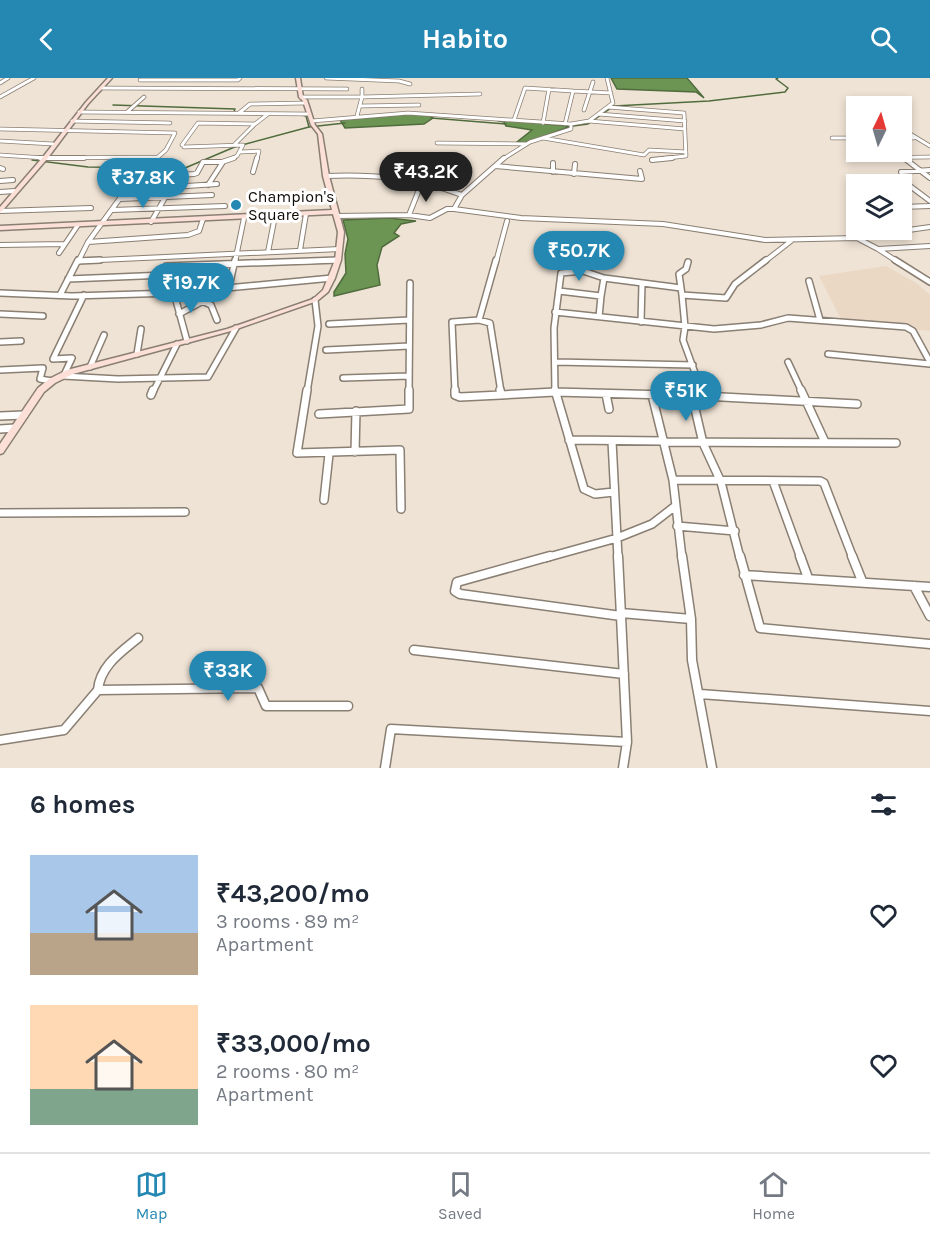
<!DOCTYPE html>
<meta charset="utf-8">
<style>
:root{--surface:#fff;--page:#f6f6f7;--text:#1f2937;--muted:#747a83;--line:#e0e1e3;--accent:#2488b2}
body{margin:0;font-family:Karla,sans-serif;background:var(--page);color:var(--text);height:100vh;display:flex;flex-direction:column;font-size:22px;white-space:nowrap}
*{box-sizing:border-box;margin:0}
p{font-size:20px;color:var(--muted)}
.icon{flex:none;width:33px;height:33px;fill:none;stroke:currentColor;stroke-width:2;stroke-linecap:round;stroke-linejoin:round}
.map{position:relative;height:690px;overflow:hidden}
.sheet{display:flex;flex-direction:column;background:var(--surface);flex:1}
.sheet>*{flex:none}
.needle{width:39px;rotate:5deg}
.fabs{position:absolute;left:846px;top:18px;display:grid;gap:12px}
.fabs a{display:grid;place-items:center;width:66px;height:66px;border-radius:0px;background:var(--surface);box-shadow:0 3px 9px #0003;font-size:30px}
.price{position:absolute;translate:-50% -51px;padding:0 14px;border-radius:21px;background:var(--accent);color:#fff;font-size:20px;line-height:39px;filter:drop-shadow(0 2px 3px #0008)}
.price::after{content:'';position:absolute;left:50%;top:36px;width:18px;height:14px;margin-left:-9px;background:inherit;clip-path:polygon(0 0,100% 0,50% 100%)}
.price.on{background:#222;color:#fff}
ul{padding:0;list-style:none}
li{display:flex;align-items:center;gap:18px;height:150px;padding:0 30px}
li span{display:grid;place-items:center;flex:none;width:168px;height:120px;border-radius:0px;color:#555}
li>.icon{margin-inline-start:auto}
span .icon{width:72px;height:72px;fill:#fffc;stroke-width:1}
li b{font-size:26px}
h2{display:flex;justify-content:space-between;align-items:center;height:72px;padding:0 30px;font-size:26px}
header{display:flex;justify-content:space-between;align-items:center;height:78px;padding:0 30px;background:var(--accent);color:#fff;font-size:27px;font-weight:700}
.dock{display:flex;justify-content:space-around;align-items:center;height:84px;border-top:2px solid var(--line);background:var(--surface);font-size:16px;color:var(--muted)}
.dock a{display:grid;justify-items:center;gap:3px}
.dock .on{color:var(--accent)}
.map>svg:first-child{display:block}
.built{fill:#ead8c5}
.water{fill:#6c9554;stroke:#506c3d;stroke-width:1.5}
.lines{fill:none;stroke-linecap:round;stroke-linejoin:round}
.stream{stroke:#506c3d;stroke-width:1.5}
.street-far4-casing{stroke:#8a7f73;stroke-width:4.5}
.street-far3-casing{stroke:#8a7f73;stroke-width:6}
.street-far2-casing{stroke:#8a7f73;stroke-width:8}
.street-far1-casing{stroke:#8a7f73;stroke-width:10}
.street-casing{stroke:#8a7f73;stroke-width:11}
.secondary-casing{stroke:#8a7f73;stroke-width:3}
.street-far4{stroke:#fff;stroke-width:3}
.street-far3{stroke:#fff;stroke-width:4}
.street-far2{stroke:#fff;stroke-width:5}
.street-far1{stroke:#fff;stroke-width:7}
.street{stroke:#fff;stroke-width:8}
.secondary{fill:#fce0d8;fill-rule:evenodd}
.poi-dot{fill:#2488b2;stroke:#fff;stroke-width:2}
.labels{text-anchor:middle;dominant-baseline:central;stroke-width:6;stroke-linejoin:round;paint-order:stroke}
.far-poi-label{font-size:16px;fill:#0e0b07;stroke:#fff;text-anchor:start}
</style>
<header><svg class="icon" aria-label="back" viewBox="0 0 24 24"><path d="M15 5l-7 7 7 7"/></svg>Habito<svg class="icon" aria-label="search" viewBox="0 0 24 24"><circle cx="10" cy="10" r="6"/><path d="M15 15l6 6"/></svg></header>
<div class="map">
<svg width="930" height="690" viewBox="0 0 930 690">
<rect width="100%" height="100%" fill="#efe3d5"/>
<path class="built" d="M886 188 916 205 930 217V253L843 245 819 198Z"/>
<path class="water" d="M611 0H687L704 20 696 14 617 11Z
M410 36 429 37 433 40 424 46 345 50 340 42Z
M501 42 569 48V49L525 65 517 64 532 52 506 48 504 44 499 43Z
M389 140 416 143 401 146 394 155 399 158 382 169 377 187 380 207 334 218V214L346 195 345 176 348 161 343 142Z"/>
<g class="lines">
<path class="stream" d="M113 27 235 31 233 36
M302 37 306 38 309 49
M431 40 506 46
M566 49 588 46 614 28 709 23 785 14 788 10 776 1 778 0
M242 67 309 49 345 45
M32 82 88 89 185 90 237 68"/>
<defs>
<path id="street-far4" d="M326 0 399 3 410 6
M140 2H238L240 0
M0 5 8 0
M101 10 347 11
M0 19 34 0
M301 19H362V11
M360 28 419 27
M608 29 684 35 686 78 659 81
M584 32 593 4
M79 34 308 36
M127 34 144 19
M239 35 250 26 305 25
M599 36 685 43
M357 38 362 19 480 16
M514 42 525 10 573 13
M72 43 170 45
M312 43 408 35 571 46 589 43 613 25 607 0
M589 43 685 51
M543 45 549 11
M565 46 573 13 611 15
M0 51 175 55 166 72 158 79 45 80 0 77
M902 51 930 68
M543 60 644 77 649 72 686 74
M832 60H856
M902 60H914
M0 63 53 66
M437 65 526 66
M182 67 198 45 255 46 268 36
M234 67 255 46
M184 69 243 67 237 78 231 81
M241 74 259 73 257 81
M903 79 906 81
M859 80 930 79
M503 81 530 64 571 51V46"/>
<path id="street-far3" d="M40 80H84
M859 80H883
M904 80 930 100
M652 82 672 80
M553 85V94
M495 88 642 101 640 93
M0 90 3 91
M253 94 257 80
M901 94 930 92
M574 96 575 86
M326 98C374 96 417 100 462 117L454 131 521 140 663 146 765 162 857 160 878 171 930 168
M902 102 930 123
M0 103 13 102
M208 107 223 84
M135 110 142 99 194 96 197 95 203 84H222L234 80
M0 114 15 113
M462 117 504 80
M120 121 212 117
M902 129 930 128
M112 132 225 128
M0 133 91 130
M409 137 422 104
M336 138 409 137 430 140 447 131H454
M151 144 166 118
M866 158 930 149
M88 164 188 157 199 153 203 141
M0 167 65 166
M878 171 898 184
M300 172 306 136
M268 174 275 138
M59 175 78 147
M78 183 340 171
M78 184 88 164 126 112 217 106
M235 184 244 140
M295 184 338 182
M496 184 507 143
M764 184 791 163"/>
<path id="street-far2" d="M895 182 930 204
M78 183 100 182
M161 198 166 188 338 182
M68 201 166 197
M809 203 820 242
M681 210 679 196 686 191 688 184
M188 212 191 218 211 227 217 242
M559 213 601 218 604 200
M0 215 72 218 174 215 332 200
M174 215 187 263
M60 217 78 182
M555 234 714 251 761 247 788 240 906 249 913 253 930 284
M0 236 43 238
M179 236 229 209 235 182
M599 239 601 218
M479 242 496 182
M641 244 642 205
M329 246 409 242
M0 264 21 263
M326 272 409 268
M137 276 141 251
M828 276 930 286
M556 284 693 287
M788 284 802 314
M90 289 104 257
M0 292 43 290 40 301 52 303
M64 297 72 280 53 281 84 217
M63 298 118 301 208 299 236 250
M343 300 409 298
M153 314 177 266
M307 314 318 248 315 222
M409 314 410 205
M455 314 452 244 479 242 490 245 501 314
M555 314 554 250 561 195 583 193 604 200 681 210 682 217
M702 314 683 262 685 249 682 217 726 220 735 206 766 182"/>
<path id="street-far1" d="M307 312 297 375 400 372 401 431
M455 312V317L460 319 501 317
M500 312 501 317
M555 312 584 411 595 416 614 414
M801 312 825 364
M606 316 609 331
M151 317 153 312
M501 317 555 314 704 318 702 312
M652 317 673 402 682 480
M692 318 703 365 721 404 740 480
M704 318 857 326
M319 336 409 331V312
M0 338 24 337
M0 351 15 350
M569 362 664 363
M612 363 617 460
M664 364 896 365
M355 374 356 333
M673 402 820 403 824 405 853 480
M773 403 801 480
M324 422 329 376
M0 435 185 434
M677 448 735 453
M617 460 618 480
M617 460 652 446 674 429
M545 480 617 460"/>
<path id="street" d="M550 478 457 504 455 513 460 516 621 538 618 478
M682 478 691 541 692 582 712 690
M740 478 760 550 930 566
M800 478 808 500
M852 478 862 503
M744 497 930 509
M914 508 930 538
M621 535 691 541
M414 572 624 596
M98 612 258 610 266 628H348
M700 616 930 633
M0 662 64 652 98 612C100 588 121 574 138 560
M385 690 391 651 627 664 621 538
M623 690 627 664"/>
<path id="secondary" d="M108 0H112L88 26 47 81 2 133 0 134V129L43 79 86 24Z
M296 0H300L303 19 307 22 315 47 322 56 329 98 344 154 341 182 335 200 328 214 317 223 231 253 73 296 55 305 44 314 3 375 0 376V366L38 310 49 301 67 292 227 251 313 221 323 212 335 182 338 154 333 136 0 152V148L332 132 323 98 318 56 311 47 303 23 299 19Z"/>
</defs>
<use href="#street-far4" class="street-far4-casing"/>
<use href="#street-far3" class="street-far3-casing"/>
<use href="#street-far2" class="street-far2-casing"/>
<use href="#street-far1" class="street-far1-casing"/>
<use href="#street" class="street-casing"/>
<use href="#secondary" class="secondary-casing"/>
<use href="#street-far4" class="street-far4"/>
<use href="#street-far3" class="street-far3"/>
<use href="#street-far2" class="street-far2"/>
<use href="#street-far1" class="street-far1"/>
<use href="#street" class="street"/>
<use href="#secondary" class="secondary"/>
</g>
<circle class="poi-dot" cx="236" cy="127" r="6"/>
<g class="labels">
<g class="far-poi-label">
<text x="248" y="118">Champion's<tspan x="248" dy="18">Square</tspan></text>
</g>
</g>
</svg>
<div class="fabs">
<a><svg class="needle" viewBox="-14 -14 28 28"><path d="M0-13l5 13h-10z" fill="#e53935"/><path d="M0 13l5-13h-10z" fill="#747a83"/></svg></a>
<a><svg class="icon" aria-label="layers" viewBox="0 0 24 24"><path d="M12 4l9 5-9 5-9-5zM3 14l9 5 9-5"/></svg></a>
</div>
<b class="price on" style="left:426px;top:125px">₹43.2K</b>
<b class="price" style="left:143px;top:131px">₹37.8K</b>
<b class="price" style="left:579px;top:204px">₹50.7K</b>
<b class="price" style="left:191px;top:236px">₹19.7K</b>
<b class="price" style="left:686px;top:344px">₹51K</b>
<b class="price" style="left:228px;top:624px">₹33K</b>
</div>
<section class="sheet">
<h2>6 homes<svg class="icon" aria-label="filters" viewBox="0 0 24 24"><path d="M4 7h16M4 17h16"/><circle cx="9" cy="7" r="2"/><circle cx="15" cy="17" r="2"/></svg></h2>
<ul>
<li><span style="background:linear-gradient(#a9c7e8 65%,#b9a48a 0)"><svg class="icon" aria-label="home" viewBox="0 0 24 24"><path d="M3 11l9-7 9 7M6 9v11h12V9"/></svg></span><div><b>₹43,200/mo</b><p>3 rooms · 89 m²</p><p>Apartment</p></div><svg class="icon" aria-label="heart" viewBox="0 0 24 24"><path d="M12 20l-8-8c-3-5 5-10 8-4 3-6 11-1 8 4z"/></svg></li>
<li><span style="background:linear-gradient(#ffd9b3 70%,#7fa58c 0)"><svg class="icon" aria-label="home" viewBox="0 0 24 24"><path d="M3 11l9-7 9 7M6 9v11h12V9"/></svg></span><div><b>₹33,000/mo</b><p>2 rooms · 80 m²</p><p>Apartment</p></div><svg class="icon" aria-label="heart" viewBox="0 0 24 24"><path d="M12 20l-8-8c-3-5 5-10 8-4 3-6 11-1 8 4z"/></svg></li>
</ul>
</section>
<nav class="dock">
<a class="on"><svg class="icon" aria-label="map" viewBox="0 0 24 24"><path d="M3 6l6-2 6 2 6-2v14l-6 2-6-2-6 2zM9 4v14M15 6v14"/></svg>Map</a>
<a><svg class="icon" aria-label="saved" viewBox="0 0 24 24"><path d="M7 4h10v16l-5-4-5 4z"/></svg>Saved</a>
<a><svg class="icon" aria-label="home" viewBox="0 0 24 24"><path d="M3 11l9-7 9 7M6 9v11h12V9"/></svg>Home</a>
</nav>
